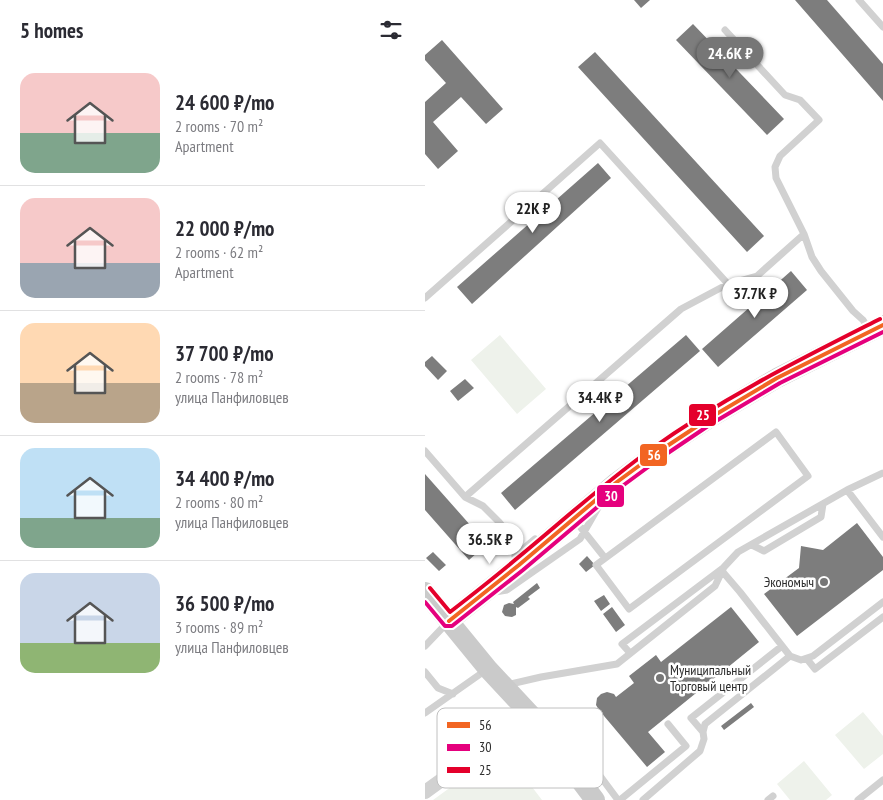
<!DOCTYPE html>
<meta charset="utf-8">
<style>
:root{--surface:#fff;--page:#f2f2f3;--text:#2b2b33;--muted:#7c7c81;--line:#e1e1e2;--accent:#767676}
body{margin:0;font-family:"PT Sans Narrow",sans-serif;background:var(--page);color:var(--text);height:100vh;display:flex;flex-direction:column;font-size:19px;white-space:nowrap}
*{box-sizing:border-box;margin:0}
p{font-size:16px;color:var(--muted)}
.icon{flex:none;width:28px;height:28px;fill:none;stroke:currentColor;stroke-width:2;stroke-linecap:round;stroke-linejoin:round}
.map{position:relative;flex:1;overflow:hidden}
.panel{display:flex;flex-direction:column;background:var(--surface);width:425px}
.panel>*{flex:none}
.price{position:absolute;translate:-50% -42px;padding:0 11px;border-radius:18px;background:#fff;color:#222;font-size:16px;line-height:32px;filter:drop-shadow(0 1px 2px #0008)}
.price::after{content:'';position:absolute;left:50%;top:30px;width:15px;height:11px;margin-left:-8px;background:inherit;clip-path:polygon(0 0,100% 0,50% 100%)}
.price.current{background:var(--accent);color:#fff}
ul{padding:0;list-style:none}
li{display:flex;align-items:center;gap:15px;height:125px;padding:0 20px}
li+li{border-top:1px solid var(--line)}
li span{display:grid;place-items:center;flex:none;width:140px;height:100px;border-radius:15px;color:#555}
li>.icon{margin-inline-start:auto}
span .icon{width:60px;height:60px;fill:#fffc;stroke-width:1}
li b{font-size:21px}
h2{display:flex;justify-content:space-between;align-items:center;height:60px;padding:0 20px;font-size:21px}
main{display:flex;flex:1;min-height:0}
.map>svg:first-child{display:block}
.green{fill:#eef2eb}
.building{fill:#7d7d7d}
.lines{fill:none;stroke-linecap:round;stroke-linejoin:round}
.lane{stroke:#d1d1d1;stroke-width:7}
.street{stroke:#d1d1d1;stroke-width:14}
.secondary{stroke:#cacaca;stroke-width:20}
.bus-1-casing{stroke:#fff;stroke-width:8}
.bus-2-casing{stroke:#fff;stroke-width:8}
.bus-3-casing{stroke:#fff;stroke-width:8}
.bus-1{stroke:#f26522;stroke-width:4}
.bus-2{stroke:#e5007d;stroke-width:4}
.bus-3{stroke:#e4002b;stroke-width:4}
.poi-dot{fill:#767676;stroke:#fff;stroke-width:2}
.labels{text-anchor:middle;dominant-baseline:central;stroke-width:5;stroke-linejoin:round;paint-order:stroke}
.poi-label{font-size:14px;fill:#2c2c2c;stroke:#fff;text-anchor:end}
.key{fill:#fff;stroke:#c0c0c0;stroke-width:1}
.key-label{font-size:14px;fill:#2c2c2c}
.line-badge{stroke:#fff;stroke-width:2}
.badge-label{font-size:14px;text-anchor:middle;font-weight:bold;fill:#fff}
</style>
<main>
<section class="panel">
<h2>5 homes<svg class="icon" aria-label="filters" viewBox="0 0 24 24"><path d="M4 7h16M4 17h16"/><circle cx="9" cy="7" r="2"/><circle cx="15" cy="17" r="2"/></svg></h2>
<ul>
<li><span style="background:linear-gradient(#f6c9c9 60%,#7fa58c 0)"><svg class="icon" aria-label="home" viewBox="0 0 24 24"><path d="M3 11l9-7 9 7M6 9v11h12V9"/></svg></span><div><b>24 600 ₽/mo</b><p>2 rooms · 70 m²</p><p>Apartment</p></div></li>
<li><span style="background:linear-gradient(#f6c9c9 65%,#9aa5b1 0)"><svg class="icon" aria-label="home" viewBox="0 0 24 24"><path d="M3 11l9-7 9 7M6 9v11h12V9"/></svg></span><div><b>22 000 ₽/mo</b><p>2 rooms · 62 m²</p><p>Apartment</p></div></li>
<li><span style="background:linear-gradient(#ffd9b3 60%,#b9a48a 0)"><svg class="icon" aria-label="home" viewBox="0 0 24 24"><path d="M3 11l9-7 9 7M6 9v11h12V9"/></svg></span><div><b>37 700 ₽/mo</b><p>2 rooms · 78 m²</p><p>улица Панфиловцев</p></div></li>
<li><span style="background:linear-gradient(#bfe0f5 70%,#7fa58c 0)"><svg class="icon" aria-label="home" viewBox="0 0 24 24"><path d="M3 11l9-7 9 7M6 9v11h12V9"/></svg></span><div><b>34 400 ₽/mo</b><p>2 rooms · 80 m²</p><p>улица Панфиловцев</p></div></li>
<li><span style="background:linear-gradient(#c9d6e8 70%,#8fb573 0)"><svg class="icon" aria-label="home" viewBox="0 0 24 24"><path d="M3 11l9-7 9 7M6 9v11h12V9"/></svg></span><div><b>36 500 ₽/mo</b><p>3 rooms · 89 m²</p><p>улица Панфиловцев</p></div></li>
</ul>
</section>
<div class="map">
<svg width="458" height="800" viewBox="0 0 458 800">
<rect width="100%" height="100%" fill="#fff"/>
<path class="green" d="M75 335 121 389 92 414 46 360Z
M438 712 458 736V754L439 769 410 735Z
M78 749 117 800H8Z
M379 761 407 795 401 800H365L352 784Z"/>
<path class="building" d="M209 0H225L216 8Z
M370 0H402L458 64V101Z
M268 24 359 119 342 135 251 40Z
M17 40 78 109 61 124 36 97 8 122 33 151 13 169 0 154V102L21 83 0 60V55Z
M170 52 339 236 322 252 153 67Z
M173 163 186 178 47 304 32 287Z
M366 271 382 290 293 367 277 349Z
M261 335 275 351 90 510 76 493Z
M7 356 22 371 13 380 0 366V362Z
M40 379 49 388 33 401 25 391Z
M0 474 62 544 44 560 0 510Z
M432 523 458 557V570L372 636 339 594 374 568 376 546 398 550Z
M8 552 21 565 14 571 1 558Z
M162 556 170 565 161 572 154 564Z
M112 583 115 588 103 597 105 599 93 608 91 607V615L87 617 80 616 77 612 79 605 84 603 89 604 88 602Z
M179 595 185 604 176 611 169 601Z
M187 607 200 625 191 632 178 614Z
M306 607 334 642 223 732 240 752 222 767 174 710 171 705 172 698 176 694 182 692 189 694 191 697 209 683 204 676 231 655 236 662Z
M326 703 329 707 299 730 296 726Z"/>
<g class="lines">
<path class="lane" d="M434 0 458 27
M300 30 360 95 375 100 394 120 355 156 350 167 351 178 379 234
M0 298 175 143 303 284
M351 432 383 476 204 609 171 565Z
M0 451 40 497 58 506 74 522 98 552
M422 490 458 537
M40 497 256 309 303 284 332 276 379 234 387 257 396 271 428 311 438 320 444 330
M149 519 180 558
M327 545 339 551 396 517 398 504
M90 556 110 539
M70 592 82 590 155 539 174 506
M0 646 22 623
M205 653 197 644 298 568
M365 656 376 660 388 656 458 602
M382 659 390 669 458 617
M0 672 13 688 28 694
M81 685 116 677 192 664 290 586 299 567 313 552 422 490 458 473
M0 713 61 670
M278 732 266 718 357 646
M139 751 158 753 193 800
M195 800 261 746 243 724
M218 800 275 751 279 739 278 732 280 724 365 656 315 592 297 571
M343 800 348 796
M433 800 458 780"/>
<path class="street" d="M0 792 106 715"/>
<path class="secondary" d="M0 592 63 669 106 715 170 800
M24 621 94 565 192 482 230 454 283 419 352 378 458 325"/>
<defs>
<path id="bus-1" d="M24 621 94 565 192 482 230 454 283 419 352 378 458 325"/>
<path id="bus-2" d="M0 602 20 626H27L98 570 196 487 234 459 286 424 355 383 458 332"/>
<path id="bus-3" d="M5 588 25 612C47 595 69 578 90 560 135 523 178 484 225 450 297 398 376 359 455 319"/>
</defs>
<use href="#bus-1" class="bus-1-casing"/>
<use href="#bus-2" class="bus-2-casing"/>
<use href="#bus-3" class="bus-3-casing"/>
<use href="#bus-1" class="bus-1"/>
<use href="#bus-2" class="bus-2"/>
<use href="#bus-3" class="bus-3"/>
</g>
<g class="poi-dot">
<circle cx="399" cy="582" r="5"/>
<circle cx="235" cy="678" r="5"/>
</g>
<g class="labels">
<g class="poi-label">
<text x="389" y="582">Экономыч</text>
<text x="245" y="670" text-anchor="start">Муниципальный<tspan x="245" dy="16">Торговый центр</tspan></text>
</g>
</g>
<rect x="12" y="708" width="166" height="80" rx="8" class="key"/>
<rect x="22" y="722" width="23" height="6" fill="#f26522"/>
<rect x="22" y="744" width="23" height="7" fill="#e5007d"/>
<rect x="22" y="767" width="23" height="6" fill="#e4002b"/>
<g class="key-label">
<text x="54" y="730">56</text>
<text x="54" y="752">30</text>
<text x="54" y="775">25</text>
</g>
<g class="line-badge">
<rect x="263" y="403" width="29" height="24" rx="5" fill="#e4002b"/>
<rect x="214" y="443" width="29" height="24" rx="5" fill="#f26522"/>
<rect x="171" y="484" width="29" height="24" rx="5" fill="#e5007d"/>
</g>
<g class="badge-label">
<text x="278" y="420">25</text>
<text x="229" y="460">56</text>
<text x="186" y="501">30</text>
</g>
</svg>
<b class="price current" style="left:305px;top:79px">24.6K ₽</b>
<b class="price" style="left:108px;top:234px">22K ₽</b>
<b class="price" style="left:330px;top:319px">37.7K ₽</b>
<b class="price" style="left:175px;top:423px">34.4K ₽</b>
<b class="price" style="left:65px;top:565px">36.5K ₽</b>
</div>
</main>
